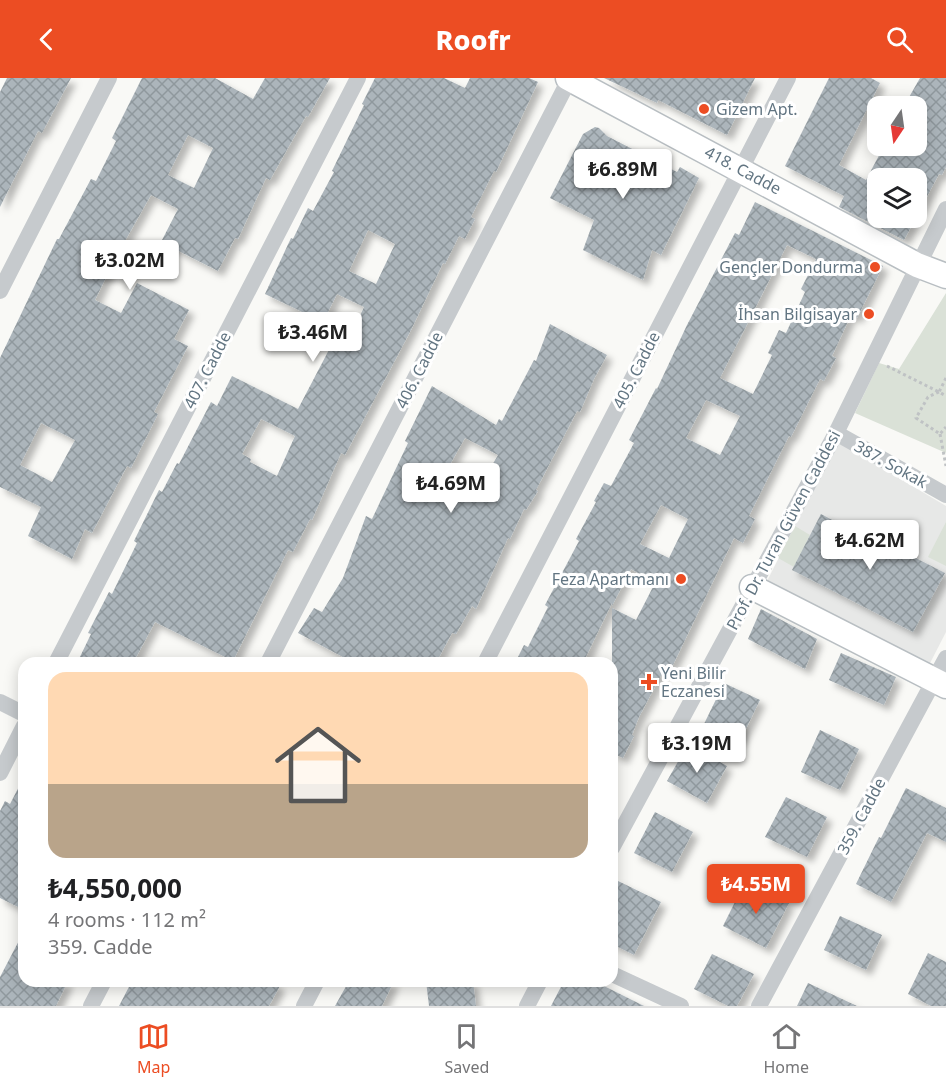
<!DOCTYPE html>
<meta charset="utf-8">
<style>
:root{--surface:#fff;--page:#f6f6f6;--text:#202124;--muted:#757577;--line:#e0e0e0;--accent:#ec4d23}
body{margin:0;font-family:"Noto Sans",sans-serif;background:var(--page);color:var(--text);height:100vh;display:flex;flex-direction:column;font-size:22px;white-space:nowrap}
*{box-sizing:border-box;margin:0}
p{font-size:20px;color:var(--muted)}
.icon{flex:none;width:33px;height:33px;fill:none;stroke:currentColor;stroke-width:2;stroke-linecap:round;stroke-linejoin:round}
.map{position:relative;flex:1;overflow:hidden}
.panel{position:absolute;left:18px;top:579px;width:600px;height:330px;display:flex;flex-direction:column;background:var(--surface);border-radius:18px;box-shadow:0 3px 15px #0003}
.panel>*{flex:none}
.needle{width:39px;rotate:193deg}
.fabs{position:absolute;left:867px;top:18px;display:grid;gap:12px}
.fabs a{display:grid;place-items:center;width:60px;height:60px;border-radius:12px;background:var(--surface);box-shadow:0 3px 15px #0003;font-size:30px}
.price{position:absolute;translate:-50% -51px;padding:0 14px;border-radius:6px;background:#fff;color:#222;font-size:20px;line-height:39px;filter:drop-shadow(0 2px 3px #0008)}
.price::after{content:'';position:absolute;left:50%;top:36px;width:18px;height:14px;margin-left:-9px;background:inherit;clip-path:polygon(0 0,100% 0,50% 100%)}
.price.active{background:var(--accent);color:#fff}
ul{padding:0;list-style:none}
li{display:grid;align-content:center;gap:12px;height:318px;padding:0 30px}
li span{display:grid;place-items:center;height:186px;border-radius:18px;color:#555}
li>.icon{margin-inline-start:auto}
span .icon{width:108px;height:108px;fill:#fffc;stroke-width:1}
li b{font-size:26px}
header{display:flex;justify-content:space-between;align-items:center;height:78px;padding:0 30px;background:var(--accent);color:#fff;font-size:27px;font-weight:800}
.tabs{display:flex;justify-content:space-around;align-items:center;height:84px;border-top:2px solid var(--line);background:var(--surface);font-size:16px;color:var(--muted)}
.tabs a{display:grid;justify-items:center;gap:3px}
.tabs .active{color:var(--accent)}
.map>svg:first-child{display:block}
.built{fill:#e7e8e7}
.park{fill:#dae1d7}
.building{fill:url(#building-cross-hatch);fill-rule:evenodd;filter:url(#shadow)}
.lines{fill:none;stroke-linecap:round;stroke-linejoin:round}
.secondary-casing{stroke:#b8bec2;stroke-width:27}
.path{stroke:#bfc2c4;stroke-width:3;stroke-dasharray:3 3;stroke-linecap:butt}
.street{stroke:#c6cacd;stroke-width:16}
.secondary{stroke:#fff;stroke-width:24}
.poi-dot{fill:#ec4d23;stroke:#fff;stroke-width:2}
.labels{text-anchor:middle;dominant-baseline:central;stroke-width:6;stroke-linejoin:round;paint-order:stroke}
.poi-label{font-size:16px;fill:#627582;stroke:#fff;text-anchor:end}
.street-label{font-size:16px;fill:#627582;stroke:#fff}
</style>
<header><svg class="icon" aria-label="back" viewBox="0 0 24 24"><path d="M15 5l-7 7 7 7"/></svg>Roofr<svg class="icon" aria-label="search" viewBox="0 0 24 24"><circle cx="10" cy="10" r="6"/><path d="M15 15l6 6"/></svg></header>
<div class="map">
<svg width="946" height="928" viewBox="0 0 946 928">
<defs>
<pattern id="building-cross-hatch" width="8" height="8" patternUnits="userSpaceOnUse" patternTransform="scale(1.5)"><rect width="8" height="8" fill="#acb5bb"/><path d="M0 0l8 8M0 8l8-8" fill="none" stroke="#8f989d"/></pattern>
<filter id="shadow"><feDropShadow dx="5.5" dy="5.5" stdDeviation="3" flood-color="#0004"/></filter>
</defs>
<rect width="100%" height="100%" fill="#f9f9f6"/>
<path class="built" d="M838 364 946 428V554L928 589 764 509Z"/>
<path class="park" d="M946 215V375L855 335 879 285 899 291Z
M946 444V488L928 479Z
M795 448 810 457 794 489 778 480Z"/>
<path class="building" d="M7 0H71L42 55 38 53 0 129V14Z
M142 0H215L253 21 265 0H330L308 39 306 38 270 102 266 100 238 161 235 160 218 193 161 164 178 131 151 117 117 177 95 222 121 235 137 205 189 232 174 261 188 268 154 334 158 336 131 390 127 388 92 455 85 451 72 481 28 458 41 429 0 409V280L57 161H59L91 101 96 103 116 63 112 60ZM188 57 213 70 194 110 168 97ZM41 345 75 362 52 404 20 387Z
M375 0H444L465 10 470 0H529L538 4 496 94 494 93 471 139 475 141 465 161 459 158 445 186 443 185 411 252 345 377 341 375 312 442 310 441 293 474 288 472 233 583 155 544 133 585H77L91 556 88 555 109 514 112 516 137 465 134 463 159 412 162 414 177 385 179 386 211 324 217 328 232 298 298 331 332 266 344 272 364 229 337 216 323 244 265 216 291 160 293 161 308 130 313 133 334 94 332 93 364 27 362 26ZM368 152 395 166 376 206 349 193ZM261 341 295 358 277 398 250 384 251 381 242 376Z
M604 0H755L727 57 658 22 657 25Z
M829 0H871L880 5 839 87 866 102 884 68H916V28H904L920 0H946V89L942 97 939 96 916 139V100H878V140H916L904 162 839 129 844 118 785 88Z
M595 49 599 50 607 58 677 94 680 89 699 100 661 177 652 172 643 202 583 172 594 142 550 120 583 56Z
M755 124 883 188 857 240 851 237 832 278 836 280 824 303 820 301 791 359 789 358 749 438 755 441 743 465 734 460 672 589 667 586 639 639 632 657 634 658 623 680 612 675V530L636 542 655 505 631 491 612 528V525L583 585H515L524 567 528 569 548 529 545 527 579 463 576 461 596 424 594 423 604 405 611 408 634 365 629 362 656 310 657 311 687 247 735 155 739 157ZM787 167 816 181 801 211 805 214 786 255 779 252 768 275 772 277 753 316 720 300ZM706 322 740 338 720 377 686 360ZM661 427 688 441 669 480 640 466Z
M550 246 607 277 594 301 580 334 577 333 536 412 538 413 526 432 524 431 510 461 508 460 476 531 472 528 456 556 452 555 436 585H354L298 555 314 530 322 534 343 500 366 438 372 441 408 365 405 363 432 308 496 347 499 341 502 343 534 282 536 283ZM465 360 498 377 480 408 448 390Z
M821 436 862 458 869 445 908 465 904 474 945 495 913 554 792 492Z
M761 531 817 561 805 591 748 561Z
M841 575 896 599 884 627 829 602Z
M724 605 760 622 740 663 704 646Z
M820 652 859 671 840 712 801 694Z
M688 666 727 688 707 725 667 703Z
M24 699V832L0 820V733L5 723 10 726Z
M906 710 946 730V764L927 755 891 824 856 806 879 759 881 760Z
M786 719 827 739 807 779 765 759Z
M655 734 693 754 672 794 634 775Z
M616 802 661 824 634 877 612 866V811Z
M745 804 789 825 766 870 723 848Z
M840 838 882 857 866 892 824 872Z
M24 853V903H68L56 928H0V899Z
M928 875 946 884V928H931L908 916Z
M712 876 754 896 737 928H728L694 911Z
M132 903H271L280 908 269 928H119Z
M349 903H394L382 928H335Z
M426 903H473L476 928H429Z
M564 903H594L644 928H551Z
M808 905 857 928H797Z"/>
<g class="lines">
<defs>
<path id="secondary" d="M568 0 917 187 946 198
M752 509 946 608"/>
</defs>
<use href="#secondary" class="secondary-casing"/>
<path class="path" d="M887 288 939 314
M946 300 939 314 946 318
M939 314 928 319 916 340 940 356 946 349
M940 356 946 388"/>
<path class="street" d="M0 213 109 0
M836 355 946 417
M56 585 358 0
M268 585 570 0
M485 585 788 0
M0 624 24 636
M0 695 24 648
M612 770 836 355 946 131
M612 896 681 928
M91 928 104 903
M304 928 317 903
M527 928 540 903
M759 928 946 580"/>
<use href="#secondary" class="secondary"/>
</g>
<g class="poi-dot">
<circle cx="704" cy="31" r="6"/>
<circle cx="875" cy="189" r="6"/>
<circle cx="869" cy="236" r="6"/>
<circle cx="681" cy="501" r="6"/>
<path d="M646 595h6v6h6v6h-6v6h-6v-6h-6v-6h6z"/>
</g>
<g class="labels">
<g class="poi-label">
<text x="716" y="31" text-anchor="start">Gizem Apt.</text>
<text x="863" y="189">Gençler Dondurma</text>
<text x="857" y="236">İhsan Bilgisayar</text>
<text x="669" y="501">Feza Apartmanı</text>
<text x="661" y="595" text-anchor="start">Yeni Bilir<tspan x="661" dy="18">Eczanesi</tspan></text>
</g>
<g class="street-label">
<text transform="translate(743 92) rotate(28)">418. Cadde</text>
<text transform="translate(207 292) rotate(-63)">407. Cadde</text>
<text transform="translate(419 292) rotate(-63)">406. Cadde</text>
<text transform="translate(636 292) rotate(-63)">405. Cadde</text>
<text transform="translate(891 386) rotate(29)">387. Sokak</text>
<text transform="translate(783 452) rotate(-62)">Prof. Dr. Turan Güven Caddesi</text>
<text transform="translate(861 738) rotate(-62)">359. Cadde</text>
</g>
</g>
</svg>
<div class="fabs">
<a><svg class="needle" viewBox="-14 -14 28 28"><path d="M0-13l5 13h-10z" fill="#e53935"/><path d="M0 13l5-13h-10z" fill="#757577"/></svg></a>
<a><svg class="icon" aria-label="layers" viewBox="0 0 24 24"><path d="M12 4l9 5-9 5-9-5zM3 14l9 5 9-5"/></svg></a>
</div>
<b class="price" style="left:623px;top:122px">₺6.89M</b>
<b class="price" style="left:130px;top:213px">₺3.02M</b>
<b class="price" style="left:313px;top:285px">₺3.46M</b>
<b class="price" style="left:451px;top:436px">₺4.69M</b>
<b class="price" style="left:870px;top:493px">₺4.62M</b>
<b class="price" style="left:697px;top:696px">₺3.19M</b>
<b class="price active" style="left:756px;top:837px">₺4.55M</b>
<section class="panel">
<ul>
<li><span style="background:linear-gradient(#ffd9b3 60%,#b9a48a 0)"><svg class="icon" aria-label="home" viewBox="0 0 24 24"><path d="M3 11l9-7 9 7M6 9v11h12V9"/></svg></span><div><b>₺4,550,000</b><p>4 rooms · 112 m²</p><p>359. Cadde</p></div></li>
</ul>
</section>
</div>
<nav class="tabs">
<a class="active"><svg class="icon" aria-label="map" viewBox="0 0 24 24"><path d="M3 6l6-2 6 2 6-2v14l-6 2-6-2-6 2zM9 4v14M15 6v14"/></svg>Map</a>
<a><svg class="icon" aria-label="saved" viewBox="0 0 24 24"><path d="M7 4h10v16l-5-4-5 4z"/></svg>Saved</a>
<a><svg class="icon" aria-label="home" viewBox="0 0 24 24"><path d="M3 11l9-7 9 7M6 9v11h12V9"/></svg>Home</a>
</nav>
